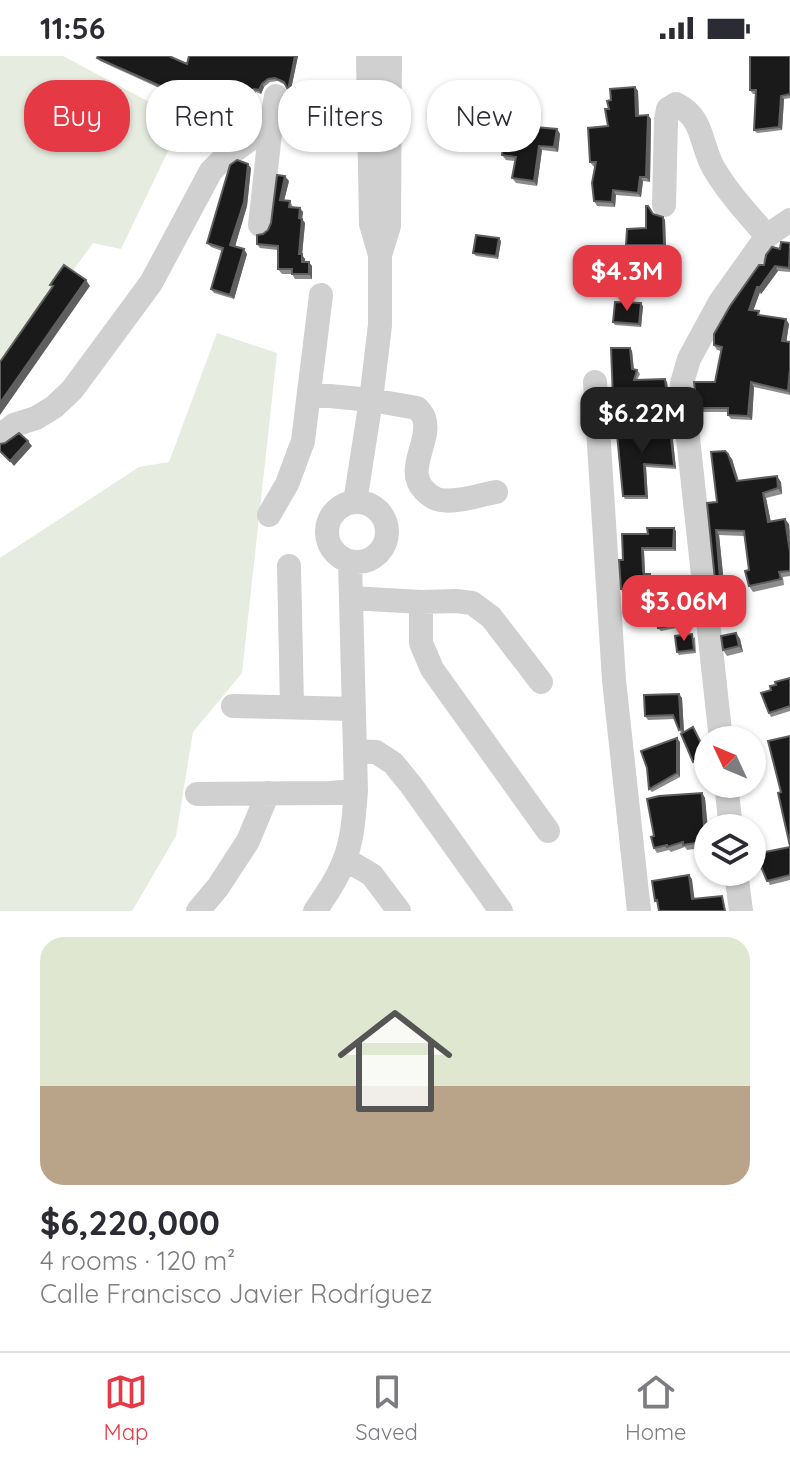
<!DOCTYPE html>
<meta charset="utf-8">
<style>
:root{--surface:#fff;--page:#f7f7f7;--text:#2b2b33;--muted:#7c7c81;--line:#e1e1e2;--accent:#e63946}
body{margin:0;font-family:Quicksand,sans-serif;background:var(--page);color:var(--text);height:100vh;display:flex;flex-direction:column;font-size:30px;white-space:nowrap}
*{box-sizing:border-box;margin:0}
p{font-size:26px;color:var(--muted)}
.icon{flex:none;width:44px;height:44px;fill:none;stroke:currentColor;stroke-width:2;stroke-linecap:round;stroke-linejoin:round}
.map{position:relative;height:855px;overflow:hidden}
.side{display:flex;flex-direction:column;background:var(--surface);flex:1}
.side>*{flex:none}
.hud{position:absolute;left:24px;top:24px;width:742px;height:72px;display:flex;gap:16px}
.needle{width:52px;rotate:314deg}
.fabs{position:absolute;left:694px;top:670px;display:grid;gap:16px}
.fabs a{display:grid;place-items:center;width:72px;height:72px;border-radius:50%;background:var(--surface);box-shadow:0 2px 6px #0004;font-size:40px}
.price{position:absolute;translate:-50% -68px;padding:0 18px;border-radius:16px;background:var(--accent);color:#fff;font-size:26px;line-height:52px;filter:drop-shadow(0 2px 4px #0008)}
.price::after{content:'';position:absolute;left:50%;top:48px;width:24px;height:18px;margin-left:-12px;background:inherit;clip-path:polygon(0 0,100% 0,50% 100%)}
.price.selected{background:#222;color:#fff}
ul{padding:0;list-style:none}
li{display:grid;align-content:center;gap:16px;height:424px;padding:0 40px}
li span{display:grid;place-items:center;height:248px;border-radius:24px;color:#555}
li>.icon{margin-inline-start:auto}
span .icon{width:144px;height:144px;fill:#fffc;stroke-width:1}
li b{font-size:34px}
.tag{padding:0 28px;border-radius:32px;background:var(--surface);box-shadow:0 2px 6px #0004;font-size:28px;line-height:72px}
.tag.selected{background:var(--accent);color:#fff}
.status{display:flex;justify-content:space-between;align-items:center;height:56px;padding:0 40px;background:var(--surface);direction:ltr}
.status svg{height:22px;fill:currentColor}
.tab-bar{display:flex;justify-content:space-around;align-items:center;height:112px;border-top:2px solid var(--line);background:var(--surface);font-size:22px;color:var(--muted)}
.tab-bar a{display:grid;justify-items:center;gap:4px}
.tab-bar .selected{color:var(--accent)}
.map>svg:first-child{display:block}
.green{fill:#e6ecdf}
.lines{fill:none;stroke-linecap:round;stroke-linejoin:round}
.minor{stroke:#d0d0d0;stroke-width:24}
.wall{fill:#8c8c8c}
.shaded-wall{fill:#5f5f5f}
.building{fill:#1a1a1a;stroke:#5f5f5f;stroke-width:2}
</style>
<div class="status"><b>11:56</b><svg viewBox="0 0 49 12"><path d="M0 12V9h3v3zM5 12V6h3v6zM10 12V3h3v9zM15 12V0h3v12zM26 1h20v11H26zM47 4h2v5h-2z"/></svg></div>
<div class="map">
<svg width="790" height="855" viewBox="0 0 790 855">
<rect width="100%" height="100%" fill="#fff"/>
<path class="green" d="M0 0H63L183 64 121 193 93 187 0 315Z
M217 277 277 297 242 617 193 676 176 780 132 855H0V502L139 411 169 406Z"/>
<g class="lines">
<path class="minor" d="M664 149 666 64 668 53 676 48C704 62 700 87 713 111 728 137 748 158 767 180
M260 169 271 68
M380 199 389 170 390 0
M595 326 614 624 639 855
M309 338 371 344 417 352C418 353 424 360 424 362 432 384 404 413 424 434 428 438 434 443 440 444 457 447 479 439 496 436
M0 380 14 369 36 362 54 351 72 334 151 227 211 115 223 103 271 68 276 40
M355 446 371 344 380 269V199L371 168 368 0
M327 476a30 30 0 1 1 60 0a30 30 0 1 1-60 0Z
M269 459 287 428 303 385 321 239
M289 510 292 651
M351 542 421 546 456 545 472 547 491 561 541 626
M421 546V587L432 613 548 775
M233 650 354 653
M721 684 682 327 689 303 720 246 767 180 790 164
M355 695 376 696 393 707 411 729 501 855
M726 728 731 772
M197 738 330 737 356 735
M345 803 372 819 399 855
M736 816 741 855
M198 855 218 831 248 785 268 737
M315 855C326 839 337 823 344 805 353 783 354 758 356 735L350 506"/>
</g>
<path class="wall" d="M189 0H298L290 38 285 29 278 25 270 26 264 31 261 38 256 36 255 41 236 37 235 40 208 35 203 52 100 5 97 2 187 8Z
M790 0V42L784 43 782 74 757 77 754 74 756 38H753L750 34Z
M635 31 638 35 639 60 648 59 651 63 650 126 643 125 641 141 616 139 615 151 597 150 594 145 595 111 593 110 590 106 608 70 609 53 611 44Z
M523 72 557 73 560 78 558 96 542 94 537 130 516 127 512 122 515 105 506 104 502 99 503 95H501L498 90Z
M251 112 247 150 235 190 247 198 234 243 214 237 211 233 222 195 211 191 207 187Z
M289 125 284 144 290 145 293 151 303 156 302 163 305 167 302 199 305 203V206L312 210V223H295L292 218H282L278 213V194L260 192 257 188 268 174Z
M654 158 663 161 665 164 666 192H629L626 189 646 172Z
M501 185 498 203 476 200 473 197Z
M790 187V216L778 215 761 238 760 236 753 255 762 260 789 268 786 285 790 286V339L754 331 752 364 731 363 728 359V356H700L697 352 715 326 721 295 717 294 714 289 764 209 780 193Z
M643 250 641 271 615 269 613 266Z
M630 292 632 295 634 314H637L640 318 637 324 667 326 669 345H664L663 352 619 362 616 359Z
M670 372 672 375 676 413 646 411 648 443H625L623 440Z
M732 403 739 425 781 426 782 438 766 442 771 466 789 468 790 476V520L783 521 784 529 753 536 749 530V514L744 480 719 479 724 528 719 529 715 524 707 447 717 446Z
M676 475V495H644L645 518 652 522V551L629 552 626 549V536L623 537 621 533 623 504 648 478Z
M670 547 672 550 676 572 661 575 658 572Z
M736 577 740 583 743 596 727 600 723 594Z
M695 581 696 597 679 599 677 596Z
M790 622V655L771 661 769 657 771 634 776 629Z
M679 638 682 642 684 676 693 671 708 700V704L696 710 693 706 675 663 648 664 645 660Z
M680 686V721L652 736 649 733 647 712Z
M702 737 705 742 708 772V791L687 794 685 791 671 796 669 794 657 797 654 792V780Z
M790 791V824L770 829 762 813 754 815 752 812V792L767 796Z"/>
<path class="shaded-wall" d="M295 0H298L290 38 288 34Z
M262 28 264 31 261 38 259 34Z
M635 31 638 35 639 64 636 60Z
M205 32 208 35 203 52 201 48Z
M781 40 784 43 782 74 779 71Z
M648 59 651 63 650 126 646 121Z
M557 73 560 78 558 96 554 91Z
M539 90 542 94 537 130 534 125Z
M248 108 251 112 247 150 234 194 230 189Z
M285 120 289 125 283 149 280 144Z
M640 121 643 125 641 141 638 137Z
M613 134 616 139 615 151 612 146Z
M300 152 303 156 302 163 305 167 302 199 305 203V211L299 198Z
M663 161 665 164 666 192 664 189Z
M499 182 501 185 498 203 496 200Z
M244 193 247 198 234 243 230 239Z
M309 206 312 210V223L309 218Z
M775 210 778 215 761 238 760 236 752 258 749 254 757 231 759 234Z
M86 224 90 230 0 359V347Z
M641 247 643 250 641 271 639 268Z
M786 263 789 268 786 289 782 285Z
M630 292 632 295 634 316 632 313Z
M790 312V338L788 335Z
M665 323 667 326 669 345 667 342Z
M751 326 754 331 752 364 748 360Z
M670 372 672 375 676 413 674 410Z
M28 385 32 390 14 410 10 405Z
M728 398 732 403 740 431 737 425Z
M644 408 646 411 648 443 646 440Z
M777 420 781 426 782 438 778 432Z
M763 437 766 442 772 472 768 466Z
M785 463 789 468 790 496Z
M674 472 676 475V495L673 492Z
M716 474 719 479 724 528 720 523Z
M642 492 644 495 645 519 643 516Z
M650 518 652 522V551L650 548Z
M670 547 672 550 676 572 674 569Z
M736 577 740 583 743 596 739 590Z
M679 638 682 642 684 678 681 673Z
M677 682 680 686V721L677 717Z
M702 737 705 742 708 776 704 771Z
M689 819 692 823 695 847 692 843Z"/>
<path class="building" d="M98 0H169L187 8 189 0H295L288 34 284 26 275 22 268 23 262 28 259 34 254 33 253 37 233 34V36L205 32 201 48 97 2Z
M750 0H790V38L781 40 779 71 754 74 756 34H750Z
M635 31 636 60 648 59 646 121H640L638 137 613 134 612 146 594 145 592 127 596 106H590L588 72 608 70 605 53H609L607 45 611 44 610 33Z
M500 68 523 72 524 70 557 73 554 91 539 90 534 125 512 122 516 101 502 99 503 90H498Z
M237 104 248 108 244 146 230 189 244 193 230 239 211 233 223 192 207 187 230 109Z
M277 119 285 120 280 144 290 145 289 151 300 152 299 162 302 163 299 198H302V206H309V218H292V213H278V190L257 188V179L263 178 268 174 271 167Z
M646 150H648L653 158 663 161 664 189H626L627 173 646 172Z
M476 179 499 182 496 200 473 197Z
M781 186 790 187 789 212 775 210 758 234 759 231H757L749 254 759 255 758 259 786 263 782 285 790 286V312L788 335 751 326 748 360 728 359V352H697L694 326H715L722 291 714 289V278L730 250 759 209H764L766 199 772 191 780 193Z
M64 209 86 224 0 347V306L53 230 50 229Z
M615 246 641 247 639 268 613 266Z
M611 292H630L632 313 637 314 634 324 665 323 667 342H662L661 349 616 359 613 341Z
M616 368 670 372 674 410 644 408 646 440H623Z
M19 377 28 385 10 405 0 395V388L5 387Z
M725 395 728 398 737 425 777 420 778 432 763 437 768 466 785 463 790 496V515L779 516 781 523 749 530 745 515 749 514 744 475 716 474 720 523 715 524 707 447 717 446 711 396Z
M647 472H674L673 492H642L643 516 644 518H650V548L626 549V533H621L619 504H623L622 478H648Z
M670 547 674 569 658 572 654 549Z
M736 577 739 590 723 594 721 580Z
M692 578 694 594 677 596 675 580Z
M790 622V650L769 657 761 637 771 634 770 630 776 629 775 626Z
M679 638 681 673 679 674 673 659 645 660 644 639Z
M693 671 707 699 693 706 681 678Z
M790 680V790L778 737 781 736 768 685Z
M677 682V717L649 733 647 712 641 695Z
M702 737 704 771 713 770 714 772H708V785L683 789V786L667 791V789L654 792 651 781 654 780 647 743 659 740Z
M763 790 765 796 790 791V819L767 825 760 808 752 810V792Z
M689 819 692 843 722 840 725 855H659L657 844 655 845 652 825Z"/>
</svg>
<div class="fabs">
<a><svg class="needle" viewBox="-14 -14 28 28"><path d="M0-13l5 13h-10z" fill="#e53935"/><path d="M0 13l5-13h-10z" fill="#7c7c81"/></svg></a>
<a><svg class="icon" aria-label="layers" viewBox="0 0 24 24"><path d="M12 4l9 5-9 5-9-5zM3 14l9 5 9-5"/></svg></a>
</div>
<b class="price" style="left:627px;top:257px">$4.3M</b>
<b class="price selected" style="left:642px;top:399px">$6.22M</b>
<b class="price" style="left:684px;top:587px">$3.06M</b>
<div class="hud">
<a class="tag selected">Buy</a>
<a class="tag">Rent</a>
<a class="tag">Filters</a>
<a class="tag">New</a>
</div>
</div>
<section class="side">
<ul>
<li><span style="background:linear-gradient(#dfe7d0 60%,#b9a48a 0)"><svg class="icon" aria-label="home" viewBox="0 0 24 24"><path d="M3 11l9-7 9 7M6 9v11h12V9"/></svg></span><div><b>$6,220,000</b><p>4 rooms · 120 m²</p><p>Calle Francisco Javier Rodríguez</p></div></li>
</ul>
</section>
<nav class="tab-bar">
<a class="selected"><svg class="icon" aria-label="map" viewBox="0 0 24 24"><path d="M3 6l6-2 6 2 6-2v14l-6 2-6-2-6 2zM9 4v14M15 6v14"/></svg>Map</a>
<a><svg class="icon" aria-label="saved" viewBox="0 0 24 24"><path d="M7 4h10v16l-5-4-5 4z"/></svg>Saved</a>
<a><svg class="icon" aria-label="home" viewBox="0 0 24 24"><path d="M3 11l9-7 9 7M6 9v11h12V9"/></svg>Home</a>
</nav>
